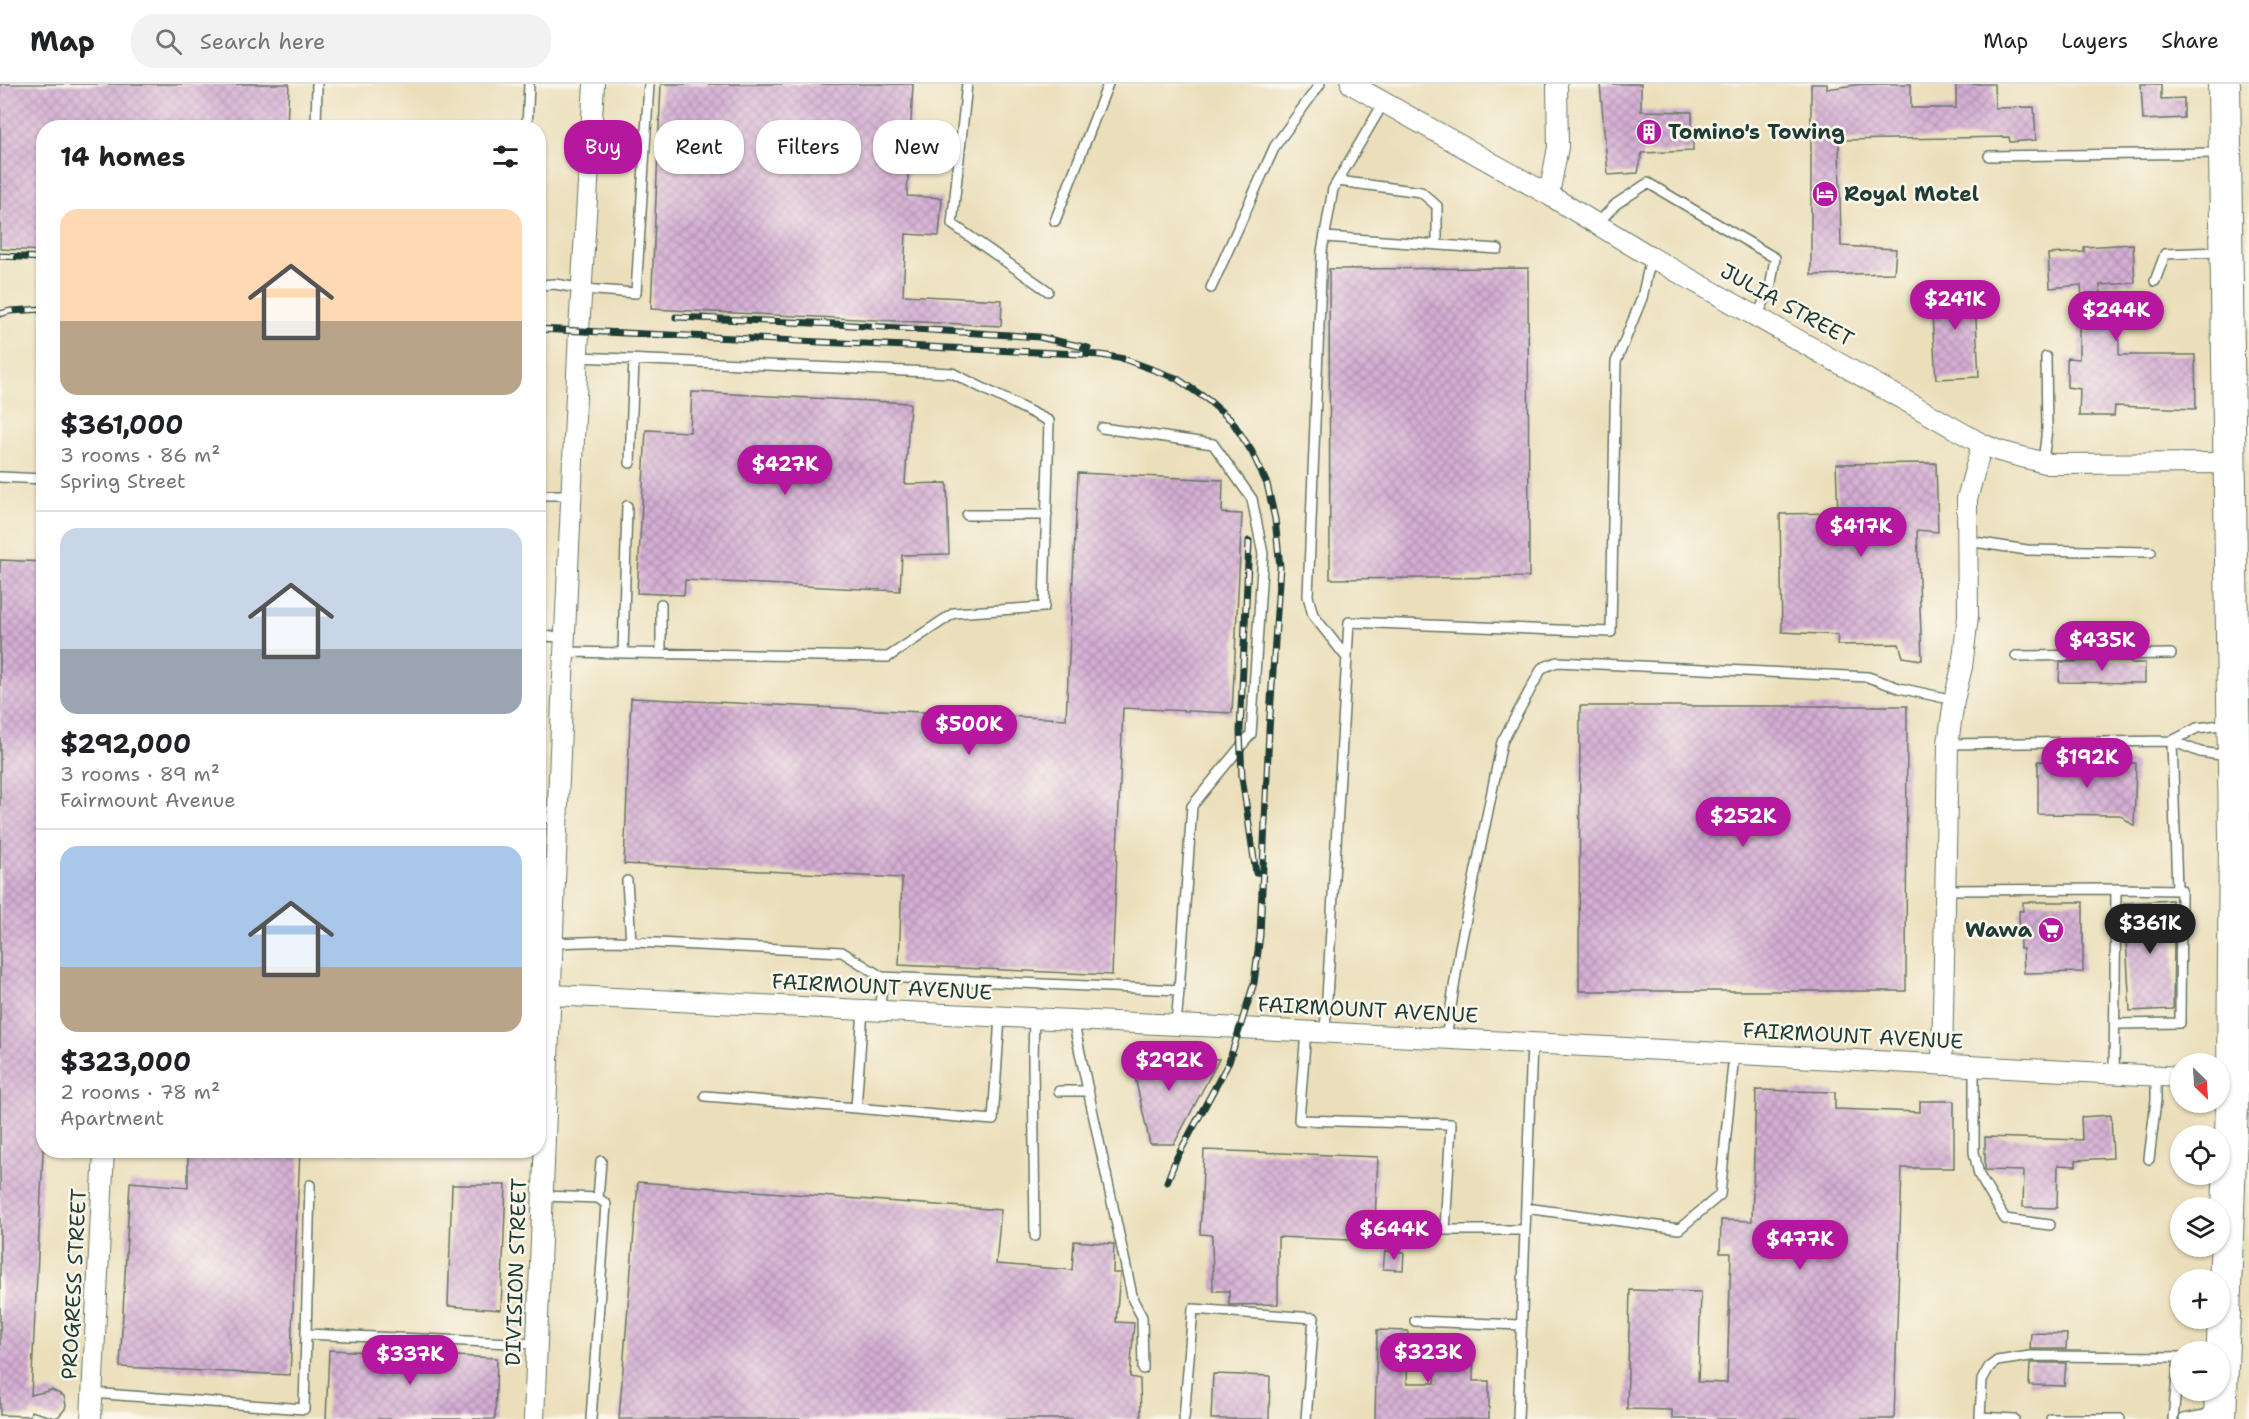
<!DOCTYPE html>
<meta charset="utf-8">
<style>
:root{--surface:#fff;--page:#f2f2f2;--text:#202124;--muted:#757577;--line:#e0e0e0;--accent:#b5179e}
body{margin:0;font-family:"Shantell Sans",sans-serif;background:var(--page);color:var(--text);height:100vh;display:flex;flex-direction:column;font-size:22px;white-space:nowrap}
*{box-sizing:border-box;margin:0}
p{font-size:20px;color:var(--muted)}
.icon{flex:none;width:33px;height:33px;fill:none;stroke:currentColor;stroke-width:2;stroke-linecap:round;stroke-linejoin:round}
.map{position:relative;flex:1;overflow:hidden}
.sheet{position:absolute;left:36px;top:36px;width:510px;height:1038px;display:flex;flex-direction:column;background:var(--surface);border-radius:24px;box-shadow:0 2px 4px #0004}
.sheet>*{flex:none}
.top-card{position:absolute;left:564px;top:36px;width:570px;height:54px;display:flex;gap:12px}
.needle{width:39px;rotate:155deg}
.fabs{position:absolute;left:2170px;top:969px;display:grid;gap:12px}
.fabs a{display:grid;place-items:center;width:60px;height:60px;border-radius:50%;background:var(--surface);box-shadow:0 2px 4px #0004;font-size:30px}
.price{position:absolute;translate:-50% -51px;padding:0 14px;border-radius:21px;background:var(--accent);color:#fff;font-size:20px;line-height:39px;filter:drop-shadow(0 2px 3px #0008)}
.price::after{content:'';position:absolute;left:50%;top:36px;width:18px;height:14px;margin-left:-9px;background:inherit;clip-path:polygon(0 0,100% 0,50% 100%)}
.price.active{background:#222;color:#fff}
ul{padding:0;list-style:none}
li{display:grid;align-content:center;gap:12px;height:318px;padding:0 24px}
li+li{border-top:2px solid var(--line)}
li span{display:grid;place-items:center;height:186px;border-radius:18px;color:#555}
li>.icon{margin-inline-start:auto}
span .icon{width:108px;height:108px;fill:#fffc;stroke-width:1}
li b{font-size:26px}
h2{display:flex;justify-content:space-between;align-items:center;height:72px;padding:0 24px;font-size:26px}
.chip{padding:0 21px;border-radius:24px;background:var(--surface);box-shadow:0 2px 4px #0004;font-size:21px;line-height:54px}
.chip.active{background:var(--accent);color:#fff}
header{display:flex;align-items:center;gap:36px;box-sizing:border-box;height:84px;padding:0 30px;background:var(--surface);border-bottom:2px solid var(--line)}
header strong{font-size:28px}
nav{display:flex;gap:33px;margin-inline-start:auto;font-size:21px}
.search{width:420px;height:54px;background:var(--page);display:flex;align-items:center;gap:15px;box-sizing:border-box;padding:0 21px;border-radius:24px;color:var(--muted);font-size:22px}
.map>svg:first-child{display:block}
.building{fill:url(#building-cross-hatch)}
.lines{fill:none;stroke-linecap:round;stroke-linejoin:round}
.service-casing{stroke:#667663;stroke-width:12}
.minor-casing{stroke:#667663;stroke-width:22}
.trunk-casing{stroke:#667663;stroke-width:34}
.service{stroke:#fff;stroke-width:9}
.minor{stroke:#fff;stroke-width:20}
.trunk{stroke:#fff;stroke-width:32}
.rail-casing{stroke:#1f3d34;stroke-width:7}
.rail{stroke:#fbf7ec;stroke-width:4.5;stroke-dasharray:14;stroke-linecap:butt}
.labels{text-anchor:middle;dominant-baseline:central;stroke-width:5;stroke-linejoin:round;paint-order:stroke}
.poi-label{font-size:21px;font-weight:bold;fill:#1f3d34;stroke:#fbf7ec;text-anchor:start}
.street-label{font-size:21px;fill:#1f3d34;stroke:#fbf7ec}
</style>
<header>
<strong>Map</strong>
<div class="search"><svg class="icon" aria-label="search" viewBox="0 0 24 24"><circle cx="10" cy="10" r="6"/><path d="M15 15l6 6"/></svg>Search here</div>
<nav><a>Map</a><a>Layers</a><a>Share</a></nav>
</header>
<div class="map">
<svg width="2249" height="1335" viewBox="0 0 2249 1335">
<defs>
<pattern id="building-cross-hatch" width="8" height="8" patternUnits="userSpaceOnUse" patternTransform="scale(1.5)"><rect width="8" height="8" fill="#d5aed4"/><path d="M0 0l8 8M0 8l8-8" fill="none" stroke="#ac8fad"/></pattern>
</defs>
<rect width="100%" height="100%" fill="#fbf7ec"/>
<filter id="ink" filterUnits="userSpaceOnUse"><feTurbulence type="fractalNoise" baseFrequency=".0167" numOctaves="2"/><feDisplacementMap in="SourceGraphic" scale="12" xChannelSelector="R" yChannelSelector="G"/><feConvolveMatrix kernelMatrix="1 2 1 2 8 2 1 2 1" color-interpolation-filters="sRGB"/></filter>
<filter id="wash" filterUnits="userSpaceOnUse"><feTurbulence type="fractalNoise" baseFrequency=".008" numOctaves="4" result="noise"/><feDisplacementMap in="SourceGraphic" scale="24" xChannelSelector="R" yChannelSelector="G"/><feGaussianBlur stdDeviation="1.35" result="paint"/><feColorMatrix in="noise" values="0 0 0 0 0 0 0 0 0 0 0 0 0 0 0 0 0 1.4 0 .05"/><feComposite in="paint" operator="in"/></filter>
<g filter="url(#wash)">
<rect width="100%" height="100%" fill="#ebdfbb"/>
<g id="blocks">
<path class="building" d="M0 0H289L287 44H44V167L0 165Z
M661 0H913L907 112 942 114 939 152 906 150 903 211 1002 216 1001 242 651 225Z
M1600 0H1641V27L1692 28 1693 67 1642 69 1638 89 1608 91Z
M1811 0H1827V5L1862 0H1911V24H1956V0H1994L1995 24 2034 23 2036 56 2010 58 2009 53 1839 56 1841 162 1896 165 1894 189 1811 191Z
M2141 0H2161V15L2184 14V34L2143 36Z
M2133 160 2135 199 2100 201 2102 228H2119V271H2195L2196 325 2115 322 2114 332H2079L2080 305 2067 303V274L2079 275V229H2083L2081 201 2050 204 2048 170 2084 168V163Z
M1528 184 1529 493 1330 495 1329 185Z
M1974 198 1979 293 1936 295 1930 201Z
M692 308 910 319 905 400 947 399 949 470 902 471 900 507 685 496 684 511 637 509 646 346 690 348Z
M1936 379 1938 448 1917 446 1922 576 1903 573 1899 560 1837 561 1838 551 1782 548 1780 430 1838 429 1836 380Z
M1078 389 1223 396 1222 429 1242 430 1232 629 1123 624 1112 891 899 881 902 794 624 780 631 614 1066 635Z
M0 476 44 478V1049L31 1311 52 1306 64 1312 66 1321 65 1325 59 1332 55 1334 31 1327 30 1332 0 1331Z
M2128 548 2130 564 2061 565V555Z
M2131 577V579H2145V599L2059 598 2060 578Z
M1580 622H1907L1906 907H1579Z
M2038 677 2136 679 2134 742 2120 731 2038 730Z
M2172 816 2174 855 2173 925 2130 927 2124 819Z
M2023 818H2083V888L2024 889 2023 865H2020L2019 827H2023Z
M1130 971 1219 975 1174 1060H1150Z
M1756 1006 1835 1008V1025L1920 1028V1017H1954V1084H1902L1894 1335H1672V1326L1627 1325 1630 1206 1701 1208 1698 1298 1727 1299 1731 1169H1720L1721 1136 1752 1137Z
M2111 1031 2113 1074 2076 1076V1082L2058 1081 2057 1124 2023 1123 2024 1087 1985 1086V1053L2082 1056 2081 1033Z
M188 1066H300L290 1291 120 1283 130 1098 188 1103Z
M1204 1066 1378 1073 1374 1157 1278 1153V1220L1229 1221V1207H1213L1212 1151 1200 1150Z
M638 1098 1001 1126 996 1180 1072 1186 1074 1157 1114 1160 1113 1189H1120L1116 1238 1134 1239 1130 1293 1140 1295 1141 1335H619Z
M452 1101H506L501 1226 448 1222Z
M1385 1167 1404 1168 1403 1186 1383 1185Z
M1377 1246 1408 1247 1407 1299H1435L1436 1262H1474L1473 1297H1489V1335H1375Z
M2031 1249 2067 1250 2066 1265H2030Z
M329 1266 497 1274 495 1335H326Z
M2030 1279H2066L2064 1302 2029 1301Z
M1213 1290 1270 1292 1269 1335H1211Z"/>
</g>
</g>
<g filter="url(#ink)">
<use href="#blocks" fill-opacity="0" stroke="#667663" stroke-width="1.5"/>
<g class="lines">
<defs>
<path id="service" d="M967 0 952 140 1048 207
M316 44 317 0
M527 44 529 0
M1989 72 2220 69
M1338 97 1421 108 1437 122V161
M1055 137 1108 0
M1597 140 1616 120 1648 99 1775 174 1770 205 1757 232
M1325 153 1498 165
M2155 197 2165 170 2221 168
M538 198 541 201 555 200 583 205 636 209 649 0
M1211 204 1275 62 1320 0
M1102 344 1213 360 1252 415 1263 470 1251 650 1192 722 1179 906
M2043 378 2047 345 2046 273
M630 379 634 276
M0 393 44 395
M538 411H572
M967 431H1047
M1968 457 2027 466 2151 468
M538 552 565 553
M564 568 888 573 954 529 1044 523 1049 337 952 289 578 273
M623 569 627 422
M661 569V520
M2016 572 2171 570
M1347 574 1313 531 1308 512 1322 167 1333 105 1384 18
M2172 657 2177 806
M2172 657 2197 644 2229 640
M1948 660 2172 657 2200 668 2228 672
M538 733 558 734
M627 797 631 858
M1944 806 2116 805
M538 816H554
M552 859 614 857 842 868 882 893 880 927
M882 893 1179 906 1176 941
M1034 934 1033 974 1035 1152
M1073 936 1133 1216 1142 1233 1143 1285
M1306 947 1299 1036 1451 1040 1445 1146H1525
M1325 948 1349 538 1611 548 1616 278 1642 214 1651 173
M1446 955 1460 864 1502 658 1542 584 1557 578 1868 593 1899 604 1954 616
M1974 983V1068L1979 1091 2005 1135 2050 1141
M2114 990 2116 805 2181 806 2180 939 2116 940
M1059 1007H1088
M705 1012 856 1024 863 926
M856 1024 993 1036 1000 933
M2149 1075 2156 1016V992
M543 1112 598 1114 606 1120 591 1335
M598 1114 601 1077
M1526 1124 1679 1145 1720 1111 1734 970
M1415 1237 1522 1241
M306 1250 537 1260
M92 1309 304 1325 310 1101
M1980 1333 1982 1296 1989 1283 1997 1277 2030 1272 2181 1273
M1184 1335 1193 1225 1314 1234 1306 1335
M1518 1335 1532 959
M1980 1335V1333L2014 1335
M2051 1335H2120
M2173 1335 2179 1273
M2184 1335 2215 1329"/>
<path id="minor" d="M1351 0 1549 111 1651 173 1982 360 1999 367 2049 380 2230 379
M1549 111 1558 63 1557 0
M551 911 1241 944 2181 993
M1942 981 1948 660 1954 616 1962 583 1968 532 1967 415 1982 360
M91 1335 104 1066
M534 1335 563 592 579 247 594 0"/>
<path id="trunk" d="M2220 1335 2233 996 2235 751 2224 0"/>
</defs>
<use href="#service" class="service-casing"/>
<use href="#minor" class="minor-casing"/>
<use href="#trunk" class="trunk-casing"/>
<use href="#service" class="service"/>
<use href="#minor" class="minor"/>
<use href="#trunk" class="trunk"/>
<defs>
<path id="rail" d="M0 172 44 174
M0 230 10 227 44 225
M676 233 835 240 1039 253 1088 264
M538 245 1101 271 1124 275 1176 294 1208 316 1232 337 1252 368 1267 400 1275 435 1280 483 1269 646 1260 851 1254 899 1229 978 1176 1075 1167 1098
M1249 457 1240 647 1242 693 1256 789"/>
</defs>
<use href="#rail" class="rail-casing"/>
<use href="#rail" class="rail"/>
</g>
</g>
<defs>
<symbol id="building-disc" viewBox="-11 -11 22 22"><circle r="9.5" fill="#b5179e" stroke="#fbf7ec"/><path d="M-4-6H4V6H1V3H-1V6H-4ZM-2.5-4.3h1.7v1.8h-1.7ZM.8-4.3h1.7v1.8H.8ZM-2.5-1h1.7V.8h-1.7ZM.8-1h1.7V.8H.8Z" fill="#fff"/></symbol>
<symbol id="hotel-disc" viewBox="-11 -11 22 22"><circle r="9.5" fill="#b5179e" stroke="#fbf7ec"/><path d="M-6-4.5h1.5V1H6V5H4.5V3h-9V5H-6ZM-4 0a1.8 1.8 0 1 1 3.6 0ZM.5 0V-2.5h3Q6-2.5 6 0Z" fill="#fff"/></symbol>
<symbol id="supermarket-disc" viewBox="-11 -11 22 22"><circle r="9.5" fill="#b5179e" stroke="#fbf7ec"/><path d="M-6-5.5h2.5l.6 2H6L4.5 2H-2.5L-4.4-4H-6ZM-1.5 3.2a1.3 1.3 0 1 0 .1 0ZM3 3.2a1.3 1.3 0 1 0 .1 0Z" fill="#fff"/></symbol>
</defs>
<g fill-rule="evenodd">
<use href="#building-disc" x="1634" y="33" width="30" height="30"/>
<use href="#hotel-disc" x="1810" y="95" width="30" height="30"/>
<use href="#supermarket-disc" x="2036" y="831" width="30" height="30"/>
</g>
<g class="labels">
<g class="poi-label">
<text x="1668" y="48">Tomino's Towing</text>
<text x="1844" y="110">Royal Motel</text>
<text x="2032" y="846" text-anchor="end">Wawa</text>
</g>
<g class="street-label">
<text transform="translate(1787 221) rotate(29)">JULIA STREET</text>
<text transform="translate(882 903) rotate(3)">FAIRMOUNT AVENUE</text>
<text transform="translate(1368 926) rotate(3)">FAIRMOUNT AVENUE</text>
<text transform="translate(1853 952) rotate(3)">FAIRMOUNT AVENUE</text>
<text transform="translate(516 1188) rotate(-88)">DIVISION STREET</text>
<text transform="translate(74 1200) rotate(-87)">PROGRESS STREET</text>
</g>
</g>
</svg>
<div class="fabs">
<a><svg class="needle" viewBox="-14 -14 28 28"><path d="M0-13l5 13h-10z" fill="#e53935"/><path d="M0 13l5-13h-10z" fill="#757577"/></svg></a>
<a><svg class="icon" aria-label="locate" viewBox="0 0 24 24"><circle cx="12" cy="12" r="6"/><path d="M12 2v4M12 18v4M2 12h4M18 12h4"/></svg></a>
<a><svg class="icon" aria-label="layers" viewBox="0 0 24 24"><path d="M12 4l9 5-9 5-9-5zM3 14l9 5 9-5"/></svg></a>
<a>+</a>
<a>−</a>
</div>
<b class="price" style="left:1955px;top:247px">$241K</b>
<b class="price" style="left:2116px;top:258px">$244K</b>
<b class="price" style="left:785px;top:412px">$427K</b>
<b class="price" style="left:1861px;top:474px">$417K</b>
<b class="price" style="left:2102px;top:588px">$435K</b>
<b class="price" style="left:969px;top:672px">$500K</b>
<b class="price" style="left:2087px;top:705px">$192K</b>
<b class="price" style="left:1743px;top:764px">$252K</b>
<b class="price active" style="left:2150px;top:871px">$361K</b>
<b class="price" style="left:1169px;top:1008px">$292K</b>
<b class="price" style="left:1394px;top:1177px">$644K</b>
<b class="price" style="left:1800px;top:1187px">$477K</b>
<b class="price" style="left:1428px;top:1300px">$323K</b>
<b class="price" style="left:410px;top:1302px">$337K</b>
<div class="top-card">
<a class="chip active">Buy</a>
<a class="chip">Rent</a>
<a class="chip">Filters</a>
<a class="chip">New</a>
</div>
<section class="sheet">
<h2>14 homes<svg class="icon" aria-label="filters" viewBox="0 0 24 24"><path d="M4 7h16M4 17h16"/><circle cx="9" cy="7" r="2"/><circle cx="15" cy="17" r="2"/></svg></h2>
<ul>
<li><span style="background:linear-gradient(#ffd9b3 60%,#b9a48a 0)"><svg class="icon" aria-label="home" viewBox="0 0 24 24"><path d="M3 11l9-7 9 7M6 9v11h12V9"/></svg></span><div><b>$361,000</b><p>3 rooms · 86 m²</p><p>Spring Street</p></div></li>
<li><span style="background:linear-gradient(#c9d6e8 65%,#9aa5b1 0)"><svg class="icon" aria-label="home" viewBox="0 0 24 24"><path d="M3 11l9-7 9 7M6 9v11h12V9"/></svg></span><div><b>$292,000</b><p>3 rooms · 89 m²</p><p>Fairmount Avenue</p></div></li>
<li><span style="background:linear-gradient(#a9c7e8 65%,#b9a48a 0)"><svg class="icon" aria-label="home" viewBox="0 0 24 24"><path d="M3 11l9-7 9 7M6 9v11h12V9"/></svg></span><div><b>$323,000</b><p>2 rooms · 78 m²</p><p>Apartment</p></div></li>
</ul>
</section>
</div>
